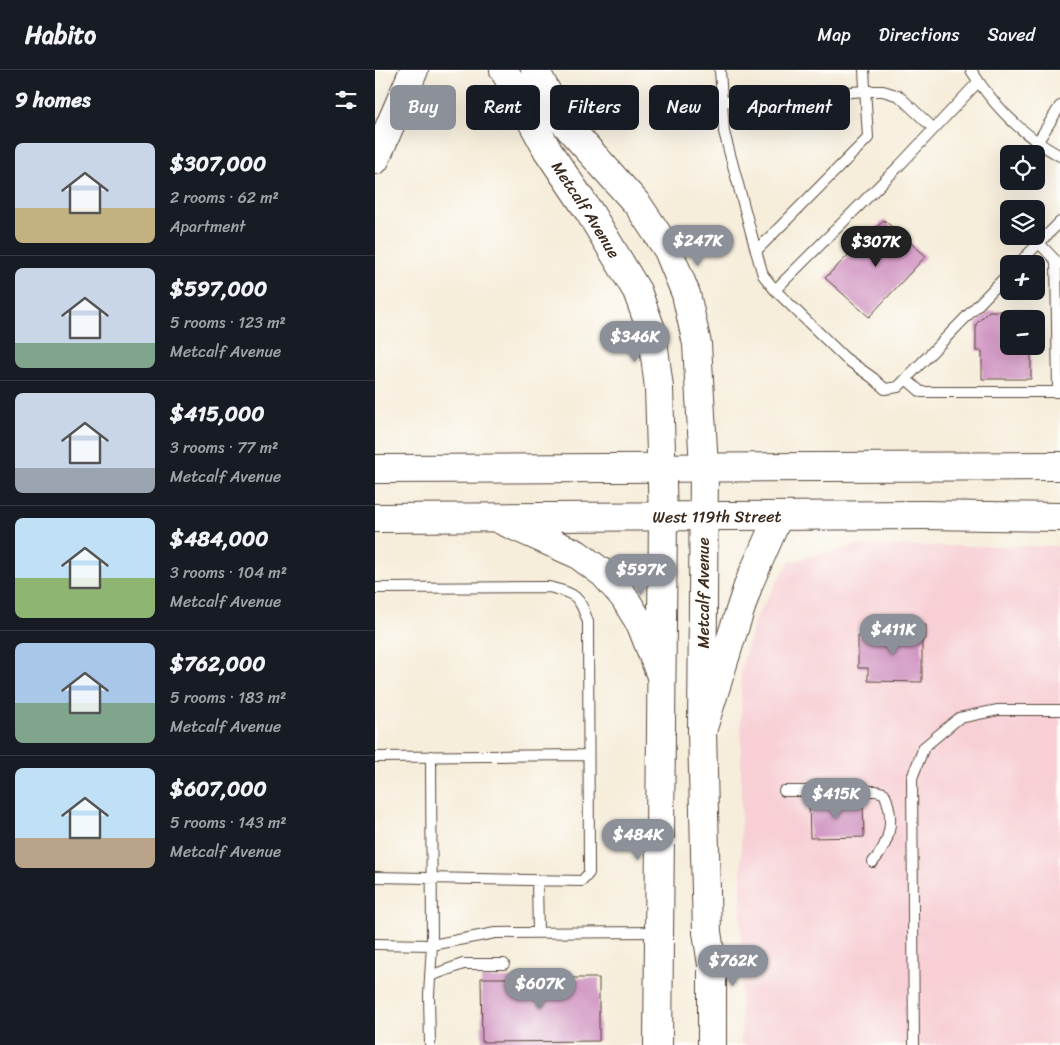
<!DOCTYPE html>
<meta charset="utf-8">
<style>
:root{--surface:#171b24;--page:#20242c;--text:#f1f3f6;--muted:#9ea1a6;--line:#363941;--accent:#8c9099}
body{margin:0;font-family:Sriracha,sans-serif;background:var(--page);color:var(--text);height:100vh;display:flex;flex-direction:column;font-size:19px;white-space:nowrap}
*{box-sizing:border-box;margin:0}
p{font-size:16px;color:var(--muted)}
.icon{flex:none;width:28px;height:28px;fill:none;stroke:currentColor;stroke-width:2;stroke-linecap:round;stroke-linejoin:round}
.map{position:relative;flex:1;overflow:hidden}
.panel{display:flex;flex-direction:column;background:var(--surface);width:375px}
.panel>*{flex:none}
.banner{position:absolute;left:15px;top:15px;width:475px;height:45px;display:flex;gap:10px}
.buttons{position:absolute;left:625px;top:75px;display:grid;gap:10px}
.buttons a{display:grid;place-items:center;width:45px;height:45px;border-radius:8px;background:var(--surface);box-shadow:0 5px 20px #0002;font-size:25px}
.price{position:absolute;translate:-50% -42px;padding:0 11px;border-radius:18px;background:var(--accent);color:#fff;font-size:16px;line-height:32px;filter:drop-shadow(0 1px 2px #0008)}
.price::after{content:'';position:absolute;left:50%;top:30px;width:15px;height:11px;margin-left:-8px;background:inherit;clip-path:polygon(0 0,100% 0,50% 100%)}
.price.active{background:#222;color:#fff}
ul{padding:0;list-style:none}
li{display:flex;align-items:center;gap:15px;height:125px;padding:0 15px}
li+li{border-top:1px solid var(--line)}
li span{display:grid;place-items:center;flex:none;width:140px;height:100px;border-radius:8px;color:#555}
li>.icon{margin-inline-start:auto}
span .icon{width:60px;height:60px;fill:#fffc;stroke-width:1}
li b{font-size:21px}
h2{display:flex;justify-content:space-between;align-items:center;height:60px;padding:0 15px;font-size:21px}
.chip{padding:0 18px;border-radius:8px;background:var(--surface);box-shadow:0 5px 20px #0002;font-size:18px;line-height:45px}
.chip.active{background:var(--accent);color:#fff}
header{display:flex;align-items:center;gap:30px;box-sizing:border-box;height:70px;padding:0 25px;background:var(--surface);border-bottom:1px solid var(--line)}
header strong{font-size:24px}
nav{display:flex;gap:28px;margin-inline-start:auto;font-size:18px}
main{display:flex;flex:1;min-height:0}
.map>svg:first-child{display:block}
.built{fill:#f7cfd5}
.building{fill:#ce8ebf}
.lines{fill:none;stroke-linecap:round;stroke-linejoin:round}
.lane-casing{stroke:#57473a;stroke-width:12}
.secondary-casing{stroke:#57473a;stroke-width:30}
.primary-casing{stroke:#57473a;stroke-width:30}
.lane{stroke:#fff;stroke-width:10}
.secondary{stroke:#fff;stroke-width:28}
.primary{stroke:#fff;stroke-width:28}
.labels{text-anchor:middle;dominant-baseline:central;stroke-width:4;stroke-linejoin:round;paint-order:stroke}
.street-label{font-size:16px;fill:#3b2a1e;stroke:#fdfcf7}
</style>
<header>
<strong>Habito</strong>
<nav><a>Map</a><a>Directions</a><a>Saved</a></nav>
</header>
<main>
<section class="panel">
<h2>9 homes<svg class="icon" aria-label="filters" viewBox="0 0 24 24"><path d="M4 7h16M4 17h16"/><circle cx="9" cy="7" r="2"/><circle cx="15" cy="17" r="2"/></svg></h2>
<ul>
<li><span style="background:linear-gradient(#c9d6e8 65%,#c2b280 0)"><svg class="icon" aria-label="home" viewBox="0 0 24 24"><path d="M3 11l9-7 9 7M6 9v11h12V9"/></svg></span><div><b>$307,000</b><p>2 rooms · 62 m²</p><p>Apartment</p></div></li>
<li><span style="background:linear-gradient(#c9d6e8 75%,#7fa58c 0)"><svg class="icon" aria-label="home" viewBox="0 0 24 24"><path d="M3 11l9-7 9 7M6 9v11h12V9"/></svg></span><div><b>$597,000</b><p>5 rooms · 123 m²</p><p>Metcalf Avenue</p></div></li>
<li><span style="background:linear-gradient(#c9d6e8 75%,#9aa5b1 0)"><svg class="icon" aria-label="home" viewBox="0 0 24 24"><path d="M3 11l9-7 9 7M6 9v11h12V9"/></svg></span><div><b>$415,000</b><p>3 rooms · 77 m²</p><p>Metcalf Avenue</p></div></li>
<li><span style="background:linear-gradient(#bfe0f5 60%,#8fb573 0)"><svg class="icon" aria-label="home" viewBox="0 0 24 24"><path d="M3 11l9-7 9 7M6 9v11h12V9"/></svg></span><div><b>$484,000</b><p>3 rooms · 104 m²</p><p>Metcalf Avenue</p></div></li>
<li><span style="background:linear-gradient(#a9c7e8 60%,#7fa58c 0)"><svg class="icon" aria-label="home" viewBox="0 0 24 24"><path d="M3 11l9-7 9 7M6 9v11h12V9"/></svg></span><div><b>$762,000</b><p>5 rooms · 183 m²</p><p>Metcalf Avenue</p></div></li>
<li><span style="background:linear-gradient(#bfe0f5 70%,#b9a48a 0)"><svg class="icon" aria-label="home" viewBox="0 0 24 24"><path d="M3 11l9-7 9 7M6 9v11h12V9"/></svg></span><div><b>$607,000</b><p>5 rooms · 143 m²</p><p>Metcalf Avenue</p></div></li>
</ul>
</section>
<div class="map">
<svg width="685" height="975" viewBox="0 0 685 975">
<rect width="100%" height="100%" fill="#fdfcf7"/>
<filter id="ink" filterUnits="userSpaceOnUse"><feTurbulence type="fractalNoise" baseFrequency=".02" numOctaves="2"/><feDisplacementMap in="SourceGraphic" scale="10" xChannelSelector="R" yChannelSelector="G"/><feConvolveMatrix kernelMatrix="1 2 1 2 8 2 1 2 1" color-interpolation-filters="sRGB"/></filter>
<filter id="wash" filterUnits="userSpaceOnUse"><feTurbulence type="fractalNoise" baseFrequency=".0096" numOctaves="4" result="noise"/><feDisplacementMap in="SourceGraphic" scale="20" xChannelSelector="R" yChannelSelector="G"/><feGaussianBlur stdDeviation="1.12" result="paint"/><feColorMatrix in="noise" values="0 0 0 0 0 0 0 0 0 0 0 0 0 0 0 0 0 1.4 0 .05"/><feComposite in="paint" operator="in"/></filter>
<g filter="url(#wash)">
<rect width="100%" height="100%" fill="#f6edda"/>
<path class="built" d="M479 476H685V975H366V599L380 549 414 492Z"/>
<g id="blocks">
<path class="building" d="M509 150 551 186 494 247 450 208Z
M614 241H656V249H634V276H656V309H607V281H601V254Z
M528 555H551V569L547 571V612L493 611V598H483V566H528Z
M488 732 489 767 435 768 434 733Z
M106 908H224V971L107 972Z"/>
</g>
</g>
<g filter="url(#ink)">
<use href="#blocks" fill-opacity="0" stroke="#57473a" stroke-width="1"/>
<g class="lines">
<defs>
<path id="lane" d="M345 0 349 62 381 181 493 68 489 0
M596 0C619 37 647 65 685 86
M603 12 524 96 400 220 470 288 498 308 510 319 523 317 634 203
M347 32 490 21H508L524 26 559 59
M662 73 685 36
M664 173 681 191 683 322
M381 181 388 205 400 220
M643 194 685 152
M531 309 546 322H685
M0 518 174 517C201 524 204 525 213 552L214 803 207 811 0 807
M0 687 213 685
M409 721H501L509 723C520 747 516 772 498 792
M162 810 163 863
M0 874 57 875 120 863 283 862
M55 906 88 894H129
M55 975 54 925 57 875 56 686
M539 975 537 708 549 677 584 648 623 640H685"/>
<g id="secondary">
<path id="s1" d="M129 0 173 81 215 143 262 221 277 262 284 318 288 447 283 975"/>
<path d="M160 0 186 49 263 135 293 180 311 224 322 274 329 397 327 661 332 862 337 895V975"/>
</g>
<g id="primary">
<path d="M0 90 39 0"/>
<path d="M0 399 685 396"/>
<path id="s2" d="M0 448 548 445 685 447"/>
<path d="M128 451 202 484 229 504 249 527 266 555 286 606"/>
<path d="M327 661 356 568 374 513 403 447"/>
</g>
</defs>
<use href="#lane" class="lane-casing"/>
<use href="#secondary" class="secondary-casing"/>
<use href="#primary" class="primary-casing"/>
<use href="#lane" class="lane"/>
<use href="#secondary" class="secondary"/>
<use href="#primary" class="primary"/>
</g>
</g>
<g class="labels">
<g class="street-label">
<text stroke="none"><textPath href="#s1" startOffset="162">Metcalf Avenue</textPath></text>
<text stroke="none"><textPath href="#s2" startOffset="342">West 119th Street</textPath></text>
<text transform="translate(328 523) rotate(-90)">Metcalf Avenue</text>
</g>
</g>
</svg>
<div class="buttons">
<a><svg class="icon" aria-label="locate" viewBox="0 0 24 24"><circle cx="12" cy="12" r="6"/><path d="M12 2v4M12 18v4M2 12h4M18 12h4"/></svg></a>
<a><svg class="icon" aria-label="layers" viewBox="0 0 24 24"><path d="M12 4l9 5-9 5-9-5zM3 14l9 5 9-5"/></svg></a>
<a>+</a>
<a>−</a>
</div>
<b class="price" style="left:323px;top:197px">$247K</b>
<b class="price active" style="left:501px;top:198px">$307K</b>
<b class="price" style="left:260px;top:293px">$346K</b>
<b class="price" style="left:266px;top:526px">$597K</b>
<b class="price" style="left:518px;top:586px">$411K</b>
<b class="price" style="left:461px;top:750px">$415K</b>
<b class="price" style="left:263px;top:791px">$484K</b>
<b class="price" style="left:358px;top:917px">$762K</b>
<b class="price" style="left:165px;top:940px">$607K</b>
<div class="banner">
<a class="chip active">Buy</a>
<a class="chip">Rent</a>
<a class="chip">Filters</a>
<a class="chip">New</a>
<a class="chip">Apartment</a>
</div>
</div>
</main>
